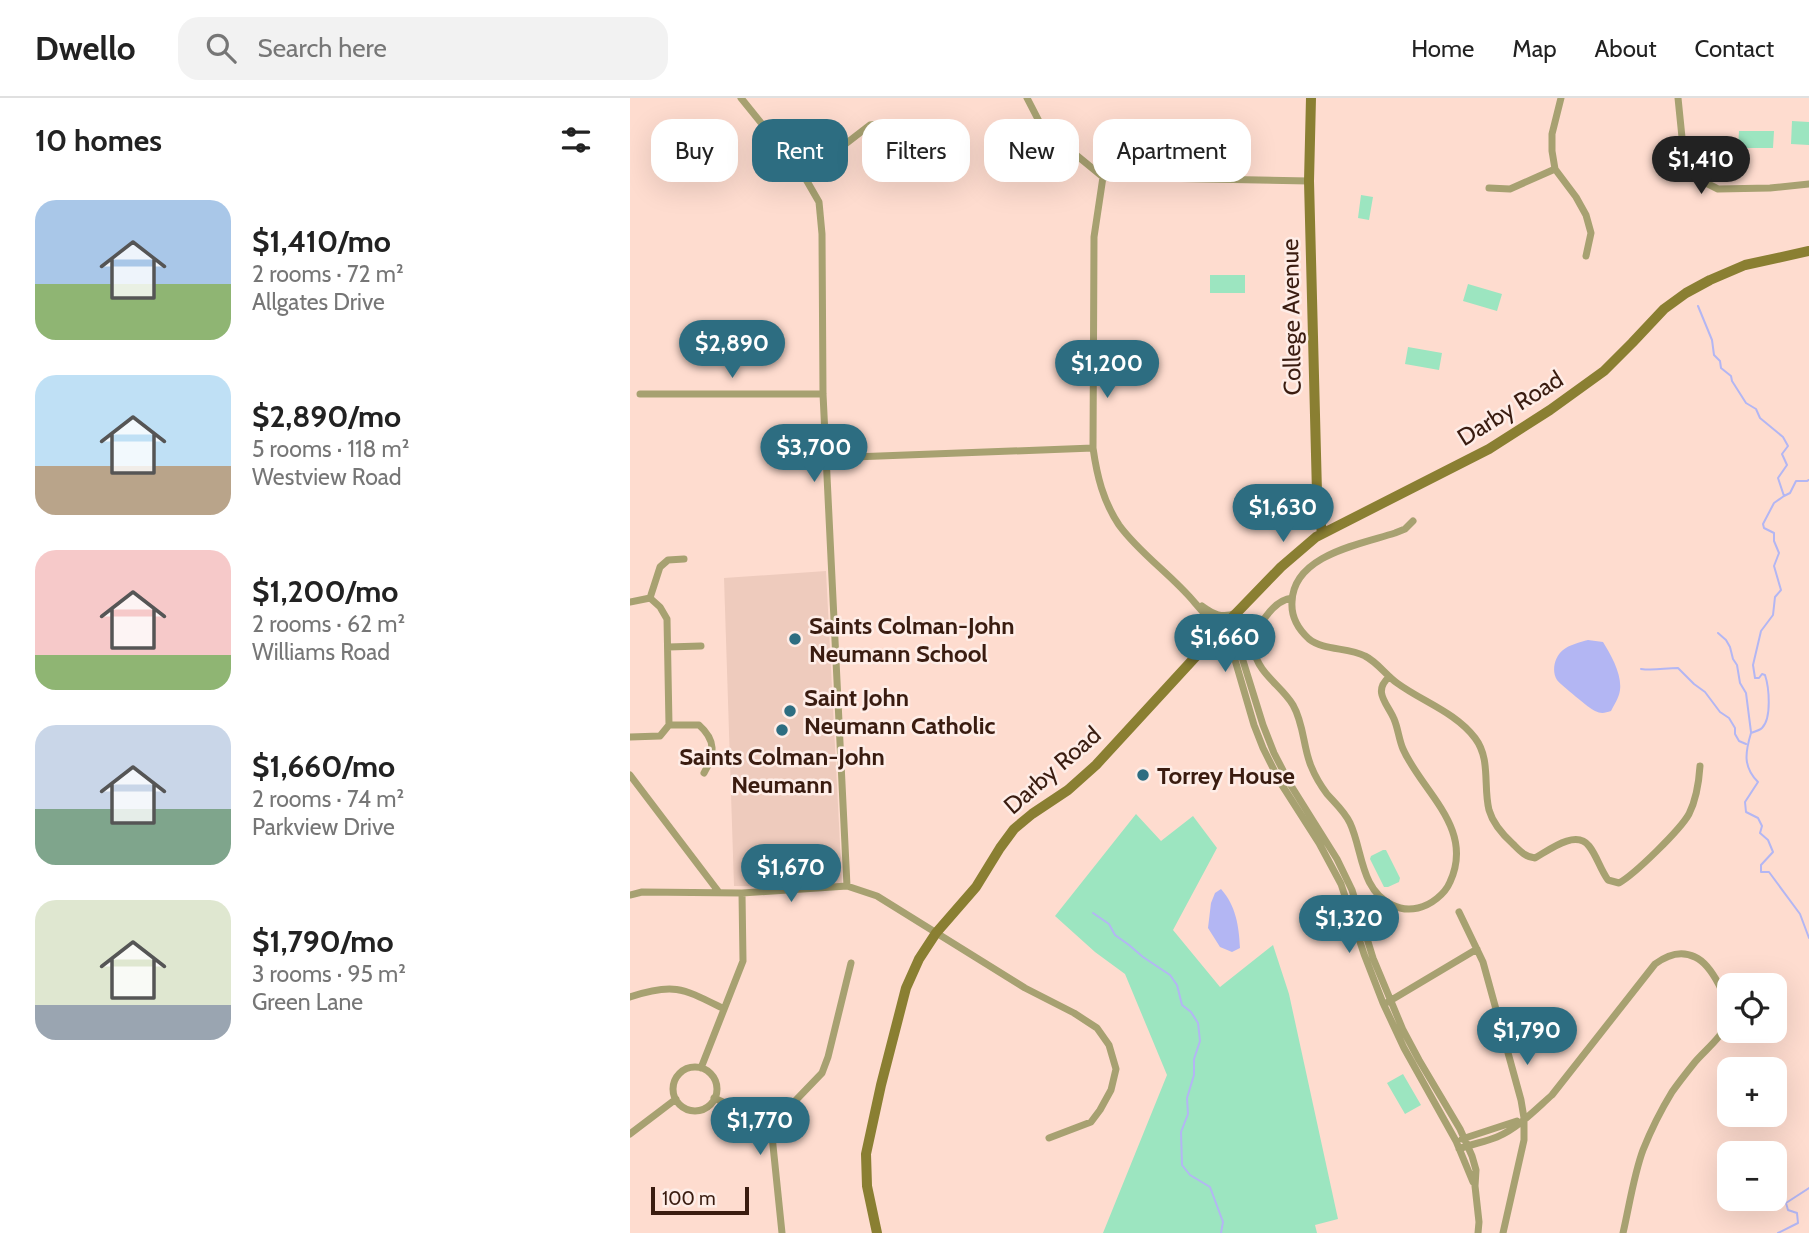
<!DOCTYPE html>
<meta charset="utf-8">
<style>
:root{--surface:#fff;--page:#f2f2f2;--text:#222;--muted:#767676;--line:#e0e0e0;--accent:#2d6d81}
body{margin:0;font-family:Cabin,sans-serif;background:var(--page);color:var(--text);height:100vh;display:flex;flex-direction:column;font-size:26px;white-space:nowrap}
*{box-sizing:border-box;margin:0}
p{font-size:23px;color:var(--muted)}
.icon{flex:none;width:38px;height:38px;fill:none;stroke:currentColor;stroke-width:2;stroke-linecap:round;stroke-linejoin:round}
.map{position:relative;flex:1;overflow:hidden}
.sheet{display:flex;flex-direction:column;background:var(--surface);width:630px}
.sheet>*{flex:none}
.top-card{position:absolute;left:21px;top:21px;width:665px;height:63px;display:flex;gap:14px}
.buttons{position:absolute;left:1087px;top:875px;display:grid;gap:14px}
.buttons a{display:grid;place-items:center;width:70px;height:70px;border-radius:14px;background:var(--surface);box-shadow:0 7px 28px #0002;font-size:35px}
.scale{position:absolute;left:21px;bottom:18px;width:98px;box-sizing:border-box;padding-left:7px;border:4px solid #3a1c10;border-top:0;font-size:19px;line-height:24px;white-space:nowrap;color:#3a1c10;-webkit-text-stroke:5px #feede7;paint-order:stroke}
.price{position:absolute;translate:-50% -60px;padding:0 16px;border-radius:24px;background:var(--accent);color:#fff;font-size:23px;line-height:46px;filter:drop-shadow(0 2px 4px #0008)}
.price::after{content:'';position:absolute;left:50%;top:42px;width:21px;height:16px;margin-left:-10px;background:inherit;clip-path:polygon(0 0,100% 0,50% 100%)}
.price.selected{background:#222;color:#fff}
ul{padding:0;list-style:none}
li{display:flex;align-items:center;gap:21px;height:175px;padding:0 35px}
li span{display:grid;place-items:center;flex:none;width:196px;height:140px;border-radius:21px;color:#555}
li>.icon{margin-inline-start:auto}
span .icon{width:84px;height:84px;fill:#fffc;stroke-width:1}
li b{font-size:30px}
h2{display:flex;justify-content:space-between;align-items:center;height:84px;padding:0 35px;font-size:30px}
.chip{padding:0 24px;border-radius:21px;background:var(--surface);box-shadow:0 7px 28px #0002;font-size:24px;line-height:63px}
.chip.selected{background:var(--accent);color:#fff}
header{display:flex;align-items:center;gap:42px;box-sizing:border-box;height:98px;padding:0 35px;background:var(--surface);border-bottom:2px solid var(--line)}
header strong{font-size:33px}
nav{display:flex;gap:38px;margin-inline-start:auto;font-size:24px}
.search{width:490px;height:63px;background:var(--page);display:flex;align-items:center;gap:18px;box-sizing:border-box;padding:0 24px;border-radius:21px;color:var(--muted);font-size:26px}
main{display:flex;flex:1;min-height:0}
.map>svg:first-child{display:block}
.built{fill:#eecbbd}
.green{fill:#9ce5c0}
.water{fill:#b3b6f3}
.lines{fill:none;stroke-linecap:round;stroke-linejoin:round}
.stream{stroke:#b3b6f3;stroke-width:2}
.minor{stroke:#a7a171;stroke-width:7}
.secondary{stroke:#8a7f32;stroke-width:10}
.poi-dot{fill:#2d6d81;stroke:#feede7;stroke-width:2.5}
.labels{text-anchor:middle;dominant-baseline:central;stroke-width:5;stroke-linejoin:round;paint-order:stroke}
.street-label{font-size:24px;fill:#3a1c10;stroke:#feede7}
.poi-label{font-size:24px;font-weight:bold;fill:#3a1c10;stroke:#feede7;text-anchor:start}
</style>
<header>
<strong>Dwello</strong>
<div class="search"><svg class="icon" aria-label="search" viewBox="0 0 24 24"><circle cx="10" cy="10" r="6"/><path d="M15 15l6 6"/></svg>Search here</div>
<nav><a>Home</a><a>Map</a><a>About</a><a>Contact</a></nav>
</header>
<main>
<section class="sheet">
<h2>10 homes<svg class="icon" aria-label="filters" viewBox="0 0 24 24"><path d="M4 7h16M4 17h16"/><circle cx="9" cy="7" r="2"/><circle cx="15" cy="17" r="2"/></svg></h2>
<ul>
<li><span style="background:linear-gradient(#a9c7e8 60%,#8fb573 0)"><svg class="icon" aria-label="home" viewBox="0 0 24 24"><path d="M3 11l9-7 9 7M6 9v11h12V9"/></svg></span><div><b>$1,410/mo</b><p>2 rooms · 72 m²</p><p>Allgates Drive</p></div></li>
<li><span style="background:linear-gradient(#bfe0f5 65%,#b9a48a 0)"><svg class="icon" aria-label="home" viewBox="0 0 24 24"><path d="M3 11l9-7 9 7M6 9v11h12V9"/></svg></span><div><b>$2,890/mo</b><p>5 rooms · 118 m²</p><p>Westview Road</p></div></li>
<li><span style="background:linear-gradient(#f6c9c9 75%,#8fb573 0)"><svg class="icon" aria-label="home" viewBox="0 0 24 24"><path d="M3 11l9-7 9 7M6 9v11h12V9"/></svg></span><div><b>$1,200/mo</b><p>2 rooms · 62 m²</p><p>Williams Road</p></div></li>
<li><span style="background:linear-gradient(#c9d6e8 60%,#7fa58c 0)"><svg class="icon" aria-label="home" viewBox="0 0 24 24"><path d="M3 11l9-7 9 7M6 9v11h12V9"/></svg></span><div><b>$1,660/mo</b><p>2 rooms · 74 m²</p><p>Parkview Drive</p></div></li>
<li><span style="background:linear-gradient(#dfe7d0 75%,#9aa5b1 0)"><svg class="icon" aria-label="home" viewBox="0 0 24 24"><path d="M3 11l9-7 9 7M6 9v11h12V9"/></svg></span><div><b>$1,790/mo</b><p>3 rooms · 95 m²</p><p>Green Lane</p></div></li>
</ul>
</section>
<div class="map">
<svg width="1179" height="1135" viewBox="0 0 1179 1135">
<rect width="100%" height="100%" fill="#fedccf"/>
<path class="built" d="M196 473 212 785 206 789 104 788 94 480Z"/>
<path class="green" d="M1162 23 1179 24V47L1161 46Z
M1109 33H1144L1143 50H1108Z
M731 97 743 99 739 122 728 120Z
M580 177H615V195H580Z
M838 186 872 196 867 213 833 203Z
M778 249 812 255 809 272 775 266Z
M506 716 531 743 563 718 587 750 543 832 590 889 643 847 659 896 708 1121 685 1127 687 1135H473L537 977 495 876 465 854 425 818Z
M753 752H756L770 780 769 784 758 789H754L740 761 741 758Z
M773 976 791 1007 775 1016 757 985Z"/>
<path class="water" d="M958 542 973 544C981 557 992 576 990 592 989 600 984 607 981 613 975 615 971 616 965 613 960 611 930 586 927 582 921 573 925 558 933 552 939 547 950 544 958 542Z
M591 791C606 808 609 828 610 850L602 854 590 849 578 830 581 805 585 795Z"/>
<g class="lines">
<path class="stream" d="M1068 208 1082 242 1084 257 1090 263 1091 270 1101 278 1102 283 1116 305 1126 311 1130 320 1153 339 1158 348 1152 356 1157 367 1148 380 1154 398 1144 405 1133 426 1134 430 1144 435V443L1149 455 1144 468 1151 492 1145 499 1143 517 1131 533 1123 567 1125 580H1129L1132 576 1135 577C1139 589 1142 620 1132 630 1130 632 1124 634 1121 635 1115 655 1113 669 1128 684L1115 704 1116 714 1128 720 1132 728 1130 735 1138 742 1143 754 1131 767V774H1139L1170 816 1179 840
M1154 398 1160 395 1166 383H1177L1179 382
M1088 535 1096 542 1100 549 1103 561 1107 567 1110 585 1116 595 1121 634
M1011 571C1024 573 1035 570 1048 570L1064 586 1075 594 1090 614 1099 620 1105 630V636L1109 643 1116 646
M463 815 479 826 485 837 499 847 513 859 540 877 547 887 552 907 561 914 568 925 570 943 564 961V977L557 1000 558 1016 551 1034 552 1067 560 1077 580 1089 593 1124 591 1135
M1148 1135 1168 1125 1167 1115 1158 1112 1156 1105 1179 1090"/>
<path class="minor" d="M111 0 174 78 189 104 192 136 193 296 217 788
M397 0 412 29 473 79 679 83
M931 0 922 36V53L925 71 946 99 956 117 961 135 956 158
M1048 0 1054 59 1060 74 1074 84 1088 91 1140 90 1179 86
M174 78 240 27 256 25
M473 79 464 139 463 350C467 378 473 403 489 427 510 456 542 477 565 505 571 512 578 518 581 527 583 533 581 538 579 543
M859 90 880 91 925 71
M10 296H193
M197 360 463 350
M783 423 775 431 765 435C731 446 663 457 662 504 661 519 668 531 679 541 694 553 718 549 735 558 747 564 756 577 767 585 793 604 825 614 845 640 861 661 853 688 859 712 863 726 872 736 883 746 890 753 895 759 905 760 919 752 946 731 959 748 967 758 970 771 978 782L989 785C1005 776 1050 732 1059 716 1066 702 1069 683 1070 668
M20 500 30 469 38 462 54 461
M662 500C643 502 622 533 624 551 627 575 652 588 663 607 674 626 673 649 681 668 685 678 691 688 697 696 705 705 715 714 720 725 733 753 730 791 762 807 770 811 779 812 788 810 801 807 815 796 820 784 845 730 792 694 773 651 769 642 768 630 764 621 758 606 742 594 759 579
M0 504 20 500 30 509 37 521 39 627 30 638 0 639
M572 508C583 516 592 521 606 515
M592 530 605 544 610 553 633 627 644 655 660 686 707 761 722 792 743 860 773 932 789 962 830 1031 842 1058 846 1072 845 1088 849 1124 848 1135
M594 534 599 551 605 562 624 627 633 650 650 684 689 745 711 786 734 856 753 905 774 950 826 1043 843 1084
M38 549 71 548
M39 627H69C86 642 85 656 74 675
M0 677 88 793
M0 797 12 794 112 795 217 788 247 798 395 890 444 915 467 930 479 947 486 971 481 992 470 1012 461 1024 419 1040
M829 814 853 864 891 1002 894 1020V1042L873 1135
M0 899C45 884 54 891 94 911
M758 904 847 851
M43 991a22 22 0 1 1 44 0a22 22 0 1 1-44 0Z
M71 970 113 863 112 795
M84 1000 124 1018 141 1028 152 1135
M141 1028 192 975 198 959 221 865
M0 1036 46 1001
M832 1041 887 1023
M829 1051C841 1046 855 1044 867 1039 888 1030 905 1012 922 997L1025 866C1037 857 1051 852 1065 859 1081 866 1102 905 1098 922 1093 939 1076 951 1065 964 1057 974 1049 984 1042 994 1031 1012 1021 1032 1013 1052 1004 1076 999 1109 993 1135"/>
<path class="secondary" d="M681 0 679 83 687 395 692 436
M247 1135 237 1088 236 1056 251 987 276 890 289 861 306 835 346 789 370 750 384 731 402 716 438 692 466 667 592 530 651 469 686 439 859 351 920 312 974 273 1002 245 1034 211 1056 195 1080 182 1115 167 1179 153"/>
</g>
<g class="poi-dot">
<circle cx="165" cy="541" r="7"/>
<circle cx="160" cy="613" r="7"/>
<circle cx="152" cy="632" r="7"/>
<circle cx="513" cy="677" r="7"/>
</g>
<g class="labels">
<g class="street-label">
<text transform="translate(661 219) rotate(-91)">College Avenue</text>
<text transform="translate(880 310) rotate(-32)">Darby Road</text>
<text transform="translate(422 672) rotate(-41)">Darby Road</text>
</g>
<g class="poi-label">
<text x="179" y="527">Saints Colman-John<tspan x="179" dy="28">Neumann School</tspan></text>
<text x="174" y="599">Saint John<tspan x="174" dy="28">Neumann Catholic</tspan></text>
<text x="152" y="658" text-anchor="middle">Saints Colman-John<tspan x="152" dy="28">Neumann</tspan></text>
<text x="527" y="677">Torrey House</text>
</g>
</g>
</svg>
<div class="buttons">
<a><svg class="icon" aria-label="locate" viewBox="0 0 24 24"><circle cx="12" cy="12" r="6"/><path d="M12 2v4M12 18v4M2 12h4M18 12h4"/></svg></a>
<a>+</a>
<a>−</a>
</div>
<div class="scale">100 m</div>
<b class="price selected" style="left:1071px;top:98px">$1,410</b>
<b class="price" style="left:102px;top:282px">$2,890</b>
<b class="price" style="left:477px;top:302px">$1,200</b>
<b class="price" style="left:184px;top:386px">$3,700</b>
<b class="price" style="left:653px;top:446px">$1,630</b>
<b class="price" style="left:595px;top:576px">$1,660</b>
<b class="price" style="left:161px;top:806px">$1,670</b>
<b class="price" style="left:719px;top:857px">$1,320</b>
<b class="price" style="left:897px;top:969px">$1,790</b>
<b class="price" style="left:130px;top:1059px">$1,770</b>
<div class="top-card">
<a class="chip">Buy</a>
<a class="chip selected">Rent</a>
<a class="chip">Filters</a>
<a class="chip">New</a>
<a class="chip">Apartment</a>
</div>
</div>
</main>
